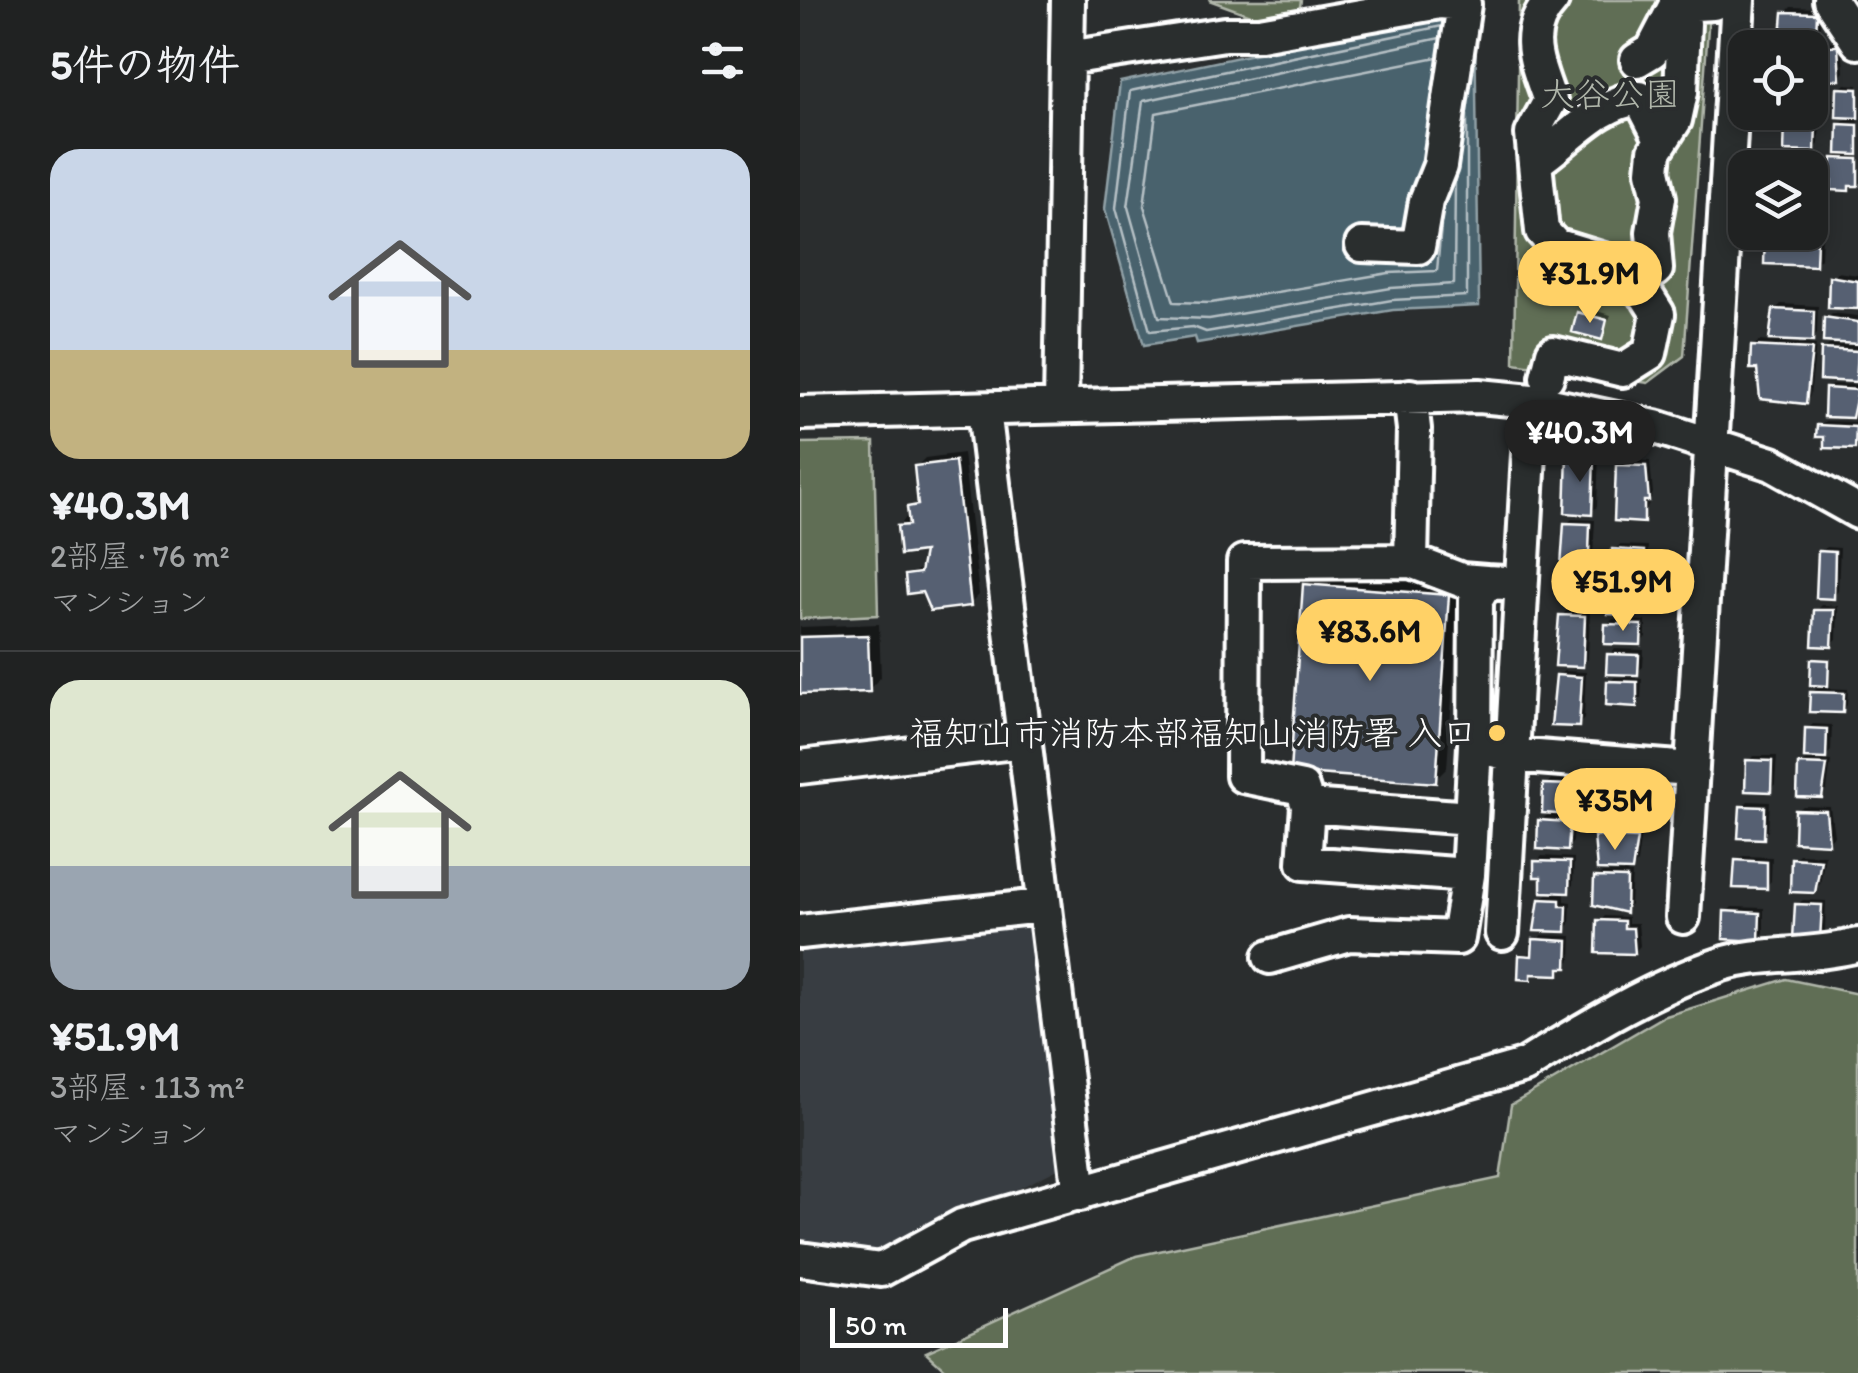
<!DOCTYPE html>
<html lang="ja">
<meta charset="utf-8">
<style>
:root{--surface:#202222;--page:#282a2a;--text:#f1f3f6;--muted:#a2a4a5;--line:#3d3f40;--accent:#ffd166}
body{margin:0;font-family:Itim,"Klee One",sans-serif;background:var(--page);color:var(--text);height:100vh;display:flex;flex-direction:column;font-size:38px;white-space:nowrap}
*{box-sizing:border-box;margin:0}
p{font-size:32px;color:var(--muted)}
.icon{flex:none;width:55px;height:55px;fill:none;stroke:currentColor;stroke-width:2;stroke-linecap:round;stroke-linejoin:round}
.map{position:relative;flex:1;overflow:hidden}
.details{display:flex;flex-direction:column;background:var(--surface);width:800px}
.details>*{flex:none}
.buttons{position:absolute;left:928px;top:30px;display:grid;gap:20px}
.buttons a{display:grid;place-items:center;width:100px;height:100px;border-radius:20px;background:var(--surface);box-shadow:0 5px 15px #0003,0 0 0 2px var(--line);font-size:50px}
.scale{position:absolute;left:30px;bottom:25px;width:178px;box-sizing:border-box;padding-left:10px;border:5px solid #fff;border-top:0;font-size:28px;line-height:35px;white-space:nowrap;color:#fff;-webkit-text-stroke:8px #2a2d2e;paint-order:stroke}
.price{position:absolute;translate:-50% -85px;padding:0 22px;border-radius:35px;background:var(--accent);color:#111;font-size:32px;line-height:65px;filter:drop-shadow(0 2px 5px #0008)}
.price::after{content:'';position:absolute;left:50%;top:60px;width:30px;height:22px;margin-left:-15px;background:inherit;clip-path:polygon(0 0,100% 0,50% 100%)}
.price.active{background:#222;color:#fff}
ul{padding:0;list-style:none}
li{display:grid;align-content:center;gap:20px;height:530px;padding:0 50px}
li+li{border-top:2px solid var(--line)}
li span{display:grid;place-items:center;height:310px;border-radius:30px;color:#555}
li>.icon{margin-inline-start:auto}
span .icon{width:180px;height:180px;fill:#fffc;stroke-width:1}
li b{font-size:42px}
h2{display:flex;justify-content:space-between;align-items:center;height:120px;padding:0 50px;font-size:42px}
main{display:flex;flex:1;min-height:0}
.map>svg:first-child{display:block}
.built{fill:#383d42}
.green{fill:#616e55;stroke:#b0b6aa;stroke-width:2.5}
.water{fill:#48626d;stroke:#91a1a7;stroke-width:2.5}
.shadow{fill:#0007}
.lines{fill:none;stroke-linecap:round;stroke-linejoin:round}
.shore{stroke:#b6c0c5;stroke-width:2.5}
.building{fill:#576172;stroke:#fff;stroke-width:2.5}
.minor-casing{stroke:#fff;stroke-width:40}
.minor{stroke:#2a2d2e;stroke-width:32}
.poi-dot{fill:#ffd166;stroke:#2a2d2e;stroke-width:4}
.labels{text-anchor:middle;dominant-baseline:central;stroke-width:8;stroke-linejoin:round;paint-order:stroke}
.park-label{font-size:35px;fill:#b0b6aa;stroke:#2a2d2e}
.poi-label{font-size:35px;fill:#fff;stroke:#2a2d2e;text-anchor:end}
</style>
<main>
<section class="details">
<h2>5件の物件<svg class="icon" aria-label="filters" viewBox="0 0 24 24"><path d="M4 7h16M4 17h16"/><circle cx="9" cy="7" r="2"/><circle cx="15" cy="17" r="2"/></svg></h2>
<ul>
<li><span style="background:linear-gradient(#c9d6e8 65%,#c2b280 0)"><svg class="icon" aria-label="home" viewBox="0 0 24 24"><path d="M3 11l9-7 9 7M6 9v11h12V9"/></svg></span><div><b>¥40.3M</b><p>2部屋 · 76 m²</p><p>マンション</p></div></li>
<li><span style="background:linear-gradient(#dfe7d0 60%,#9aa5b1 0)"><svg class="icon" aria-label="home" viewBox="0 0 24 24"><path d="M3 11l9-7 9 7M6 9v11h12V9"/></svg></span><div><b>¥51.9M</b><p>3部屋 · 113 m²</p><p>マンション</p></div></li>
</ul>
</section>
<div class="map">
<svg width="1058" height="1373" viewBox="0 0 1058 1373">
<rect width="100%" height="100%" fill="#2a2d2e"/>
<filter id="ink" filterUnits="userSpaceOnUse"><feTurbulence type="fractalNoise" baseFrequency=".01" numOctaves="2"/><feDisplacementMap in="SourceGraphic" scale="20" xChannelSelector="R" yChannelSelector="G"/><feConvolveMatrix kernelMatrix="1 2 1 2 8 2 1 2 1" color-interpolation-filters="sRGB"/></filter>
<g filter="url(#ink)">
<path class="built" d="M229 922 258 1169 76 1260 0 1247V944Z"/>
<path class="green" d="M409 0H501L499 13 458 18Z
M719 0H910L884 356 848 383 714 363Z
M74 442 78 615 0 619V443Z
M986 979 1058 994V1373H149L126 1352 336 1256 700 1178 711 1105 863 1017Z"/>
<path class="water" d="M638 15 675 19 679 306 593 310 397 343 395 337 344 345 305 209 320 82Z"/>
<path class="shadow" d="M991 7 1021 8 1020 30 1015 36 985 13Z
M1005 40V48H977L981 44Z
M1023 41 1042 42 1044 72 1039 77 1017 47Z
M1045 84 1058 85V185L1048 189 1034 160 1039 155 1040 125 1051 115 1040 89Z
M1010 86H1020L1019 108 1013 113 1000 112H1010Z
M993 118 1020 120 1019 144 1010 153H1016L1015 181 1010 185V168L987 158 996 149 988 124Z
M1010 198H1016L1015 219 1010 225Z
M972 232 1022 234 1021 258 1015 264 967 237Z
M1037 272 1058 275V307L1030 306 1032 277Z
M981 304 1018 306 1017 334 1012 339H999V344L1016 345 1010 396 1005 402 953 347 959 341 971 342 975 310Z
M785 308 811 315 801 338 779 313Z
M1032 313 1058 316 1055 379 1024 350 1029 345H1044L1027 318Z
M1033 384 1058 385V405L1051 416 1027 389Z
M1025 421 1058 422V442L1054 446 1027 435 1020 426Z
M775 451 799 452 797 507 791 512 770 456Z
M163 453 179 595 170 604 123 590 108 576 124 566 127 549 99 527 120 498 116 467 125 458Z
M824 460 850 461 853 493 842 520 819 466Z
M772 519 795 520 792 574 787 580 767 524Z
M820 545 848 546 847 567 842 573 814 550Z
M1026 547 1040 548 1038 591 1033 597 1020 553Z
M518 574 660 584 647 768 635 780 506 586Z
M817 583 852 584 850 602 840 612 812 588Z
M1022 605 1038 606 1037 639 1031 644 1016 611Z
M767 610 790 611 788 659 782 665 762 616Z
M813 619 846 621V637L840 643 807 625Z
M79 624 81 677 69 689 0 692V627Z
M815 649 844 650 843 667 837 672 809 655Z
M1015 658H1030L1029 682 1023 688 1048 689 1047 705 1042 711 1012 693 1022 683Z
M764 671 786 672 784 719 778 725 758 676Z
M815 677 842 678 841 698 836 704 809 682Z
M1013 724 1032 725 1031 751 1022 760 1031 761 1027 790 1021 795 1000 765 1007 759 1008 729Z
M954 756H977L975 784 970 790 948 761Z
M751 779 776 780 779 807 769 817H774L773 842 767 848 741 821 751 811 746 785Z
M833 788H842L840 823 831 833H841L837 863 827 874H832L830 905 825 910 797 878 802 873H823L824 869 797 837 806 827 799 800 804 794 827 795Z
M948 801 970 802 968 831 963 836 942 807Z
M1003 806 1030 807 1034 836 1028 841 997 811Z
M999 854 1025 855 1020 884 1014 890 993 860Z
M742 856 774 858 773 885 765 891V901L771 902 770 924 765 930 741 900 752 890 737 862Z
M943 856 972 857 971 881 966 887 937 862Z
M1003 900 1026 901 1025 931 1019 937 997 905Z
M932 907 964 908V933L958 938 926 913Z
M805 916 828 917V923H838L840 946 834 952 800 921Z
M741 935 772 936 771 960 758 972 736 971 730 977 721 956 735 951Z"/>
<g class="lines">
<path class="shore" d="M642 26 330 91 316 208 350 331 393 327 406 332 592 300 667 296V115
M640 38 343 101 328 207 359 317 409 319 591 288 654 284 655 179
M637 57 356 113 344 206 374 302 411 303 589 273 637 271 641 226"/>
</g>
<path class="building" d="M983 12 1017 13 1016 38 981 37Z
M1015 46H1038L1040 80 1014 79Z
M1037 88 1058 89V118L1036 117Z
M1010 91H1015L1014 116 985 114 1010 112Z
M985 123 1016 124 1015 152 984 151Z
M1038 124 1058 125V155L1037 154Z
M984 157 1011 158 1010 189V168H984Z
M1032 158 1058 159V186H1049V191L1031 190Z
M965 236 1017 239 1016 266 964 264Z
M1029 276 1058 281V309L1028 308Z
M973 309 1014 311 1013 342 969 340Z
M777 312 807 320 802 340 772 332Z
M1024 317 1058 322V344L1023 342Z
M951 346 1012 349 1006 404 960 399 957 369H950Z
M1021 349 1058 351 1056 382 1020 380Z
M1025 388 1058 390 1052 418 1024 417Z
M1017 425 1056 427 1055 449 1024 448V437H1016Z
M767 455 794 456 792 515 765 513Z
M155 461 171 606 130 611 122 592 107 594 105 575 120 573 124 552 100 555 97 526 109 525 107 507 118 505 114 466Z
M816 465 846 466 849 501H844V523L814 521Z
M764 523 790 524 788 583 760 581Z
M812 549 844 551 843 575 811 574Z
M1018 551 1035 552 1034 599 1016 598Z
M503 584 649 595 636 783 490 772Z
M809 587 847 589 846 610H841V615L808 614Z
M1014 610H1034L1032 647 1012 646Z
M759 615 785 616 783 667 755 666Z
M805 624 842 625 841 645 804 644Z
M68 635 70 692 0 694V637Z
M807 654 839 655 838 675 806 674Z
M1011 659 1029 660 1028 686 1010 685Z
M756 675 782 677 779 727 751 726Z
M807 681 837 682V707L806 705Z
M1010 692 1044 693 1043 713 1009 712Z
M1005 728 1027 729 1026 759 1004 758Z
M946 760 972 761 971 792 945 791Z
M998 764 1027 765 1022 798 997 797Z
M743 784 772 785 774 815 742 813Z
M825 792 837 793 835 831 795 829 796 799 824 800Z
M940 806 965 807 964 839 938 838Z
M995 810 1026 811 1029 844 994 842Z
M738 820 770 822 768 851 737 849Z
M794 836 837 838 832 871 797 870Z
M991 858 1021 860 1015 893 990 892Z
M935 860 967 862V889L933 888Z
M734 861 770 862 769 893 741 892V877H734Z
M794 877 827 878 826 913 793 905Z
M739 899 760 900V906H767L766 932 734 931Z
M995 904 1022 905 1020 940 993 939Z
M924 911 960 913 959 941 923 939Z
M797 920 824 921V928H833L835 954 796 953Z
M733 939 768 941 767 968H759V975L731 974V980L718 979 719 955 732 956Z"/>
<g class="lines">
<defs>
<path id="minor" d="M1030 0 1058 42
M267 58 425 34H460L640 2 664 4 640 166 626 201 618 247 562 245
M837 60 852 51 876 5 913 3
M737 161C771 138 798 102 840 98L861 139
M835 285 856 269 853 232 859 198 853 171 855 151 875 120 881 92 884 23 876 0
M747 377 753 353 823 370 850 353 858 314 846 295 804 260 755 245 742 231 732 134 750 101C737 63 721 33 752 0
M610 396 614 429 611 561
M261 406 268 0
M184 410 280 1194
M0 413 679 396 732 401 859 428 972 464 1058 512
M675 745 676 599 686 582 706 583
M0 767 223 741
M508 806 502 788 443 776 444 562 611 561 661 580 686 582
M671 818 508 806 504 863 668 875 675 745 712 755 891 769
M883 917 938 0
M0 932 241 906
M702 933 732 401
M470 957 549 934 658 938 668 875
M0 1259 81 1270 162 1226 724 1066C786 1028 852 987 922 964 960 952 1013 957 1058 945"/>
</defs>
<use href="#minor" class="minor-casing"/>
<use href="#minor" class="minor"/>
</g>
</g>
<circle class="poi-dot" cx="697" cy="733" r="10"/>
<g class="labels">
<g class="park-label">
<text x="810" y="94">大谷公園</text>
</g>
<g class="poi-label">
<text x="677" y="733">福知山市消防本部福知山消防署 入口</text>
</g>
</g>
</svg>
<div class="buttons">
<a><svg class="icon" aria-label="locate" viewBox="0 0 24 24"><circle cx="12" cy="12" r="6"/><path d="M12 2v4M12 18v4M2 12h4M18 12h4"/></svg></a>
<a><svg class="icon" aria-label="layers" viewBox="0 0 24 24"><path d="M12 4l9 5-9 5-9-5zM3 14l9 5 9-5"/></svg></a>
</div>
<div class="scale">50 m</div>
<b class="price" style="left:790px;top:326px">¥31.9M</b>
<b class="price active" style="left:780px;top:485px">¥40.3M</b>
<b class="price" style="left:823px;top:634px">¥51.9M</b>
<b class="price" style="left:570px;top:684px">¥83.6M</b>
<b class="price" style="left:815px;top:853px">¥35M</b>
</div>
</main>
